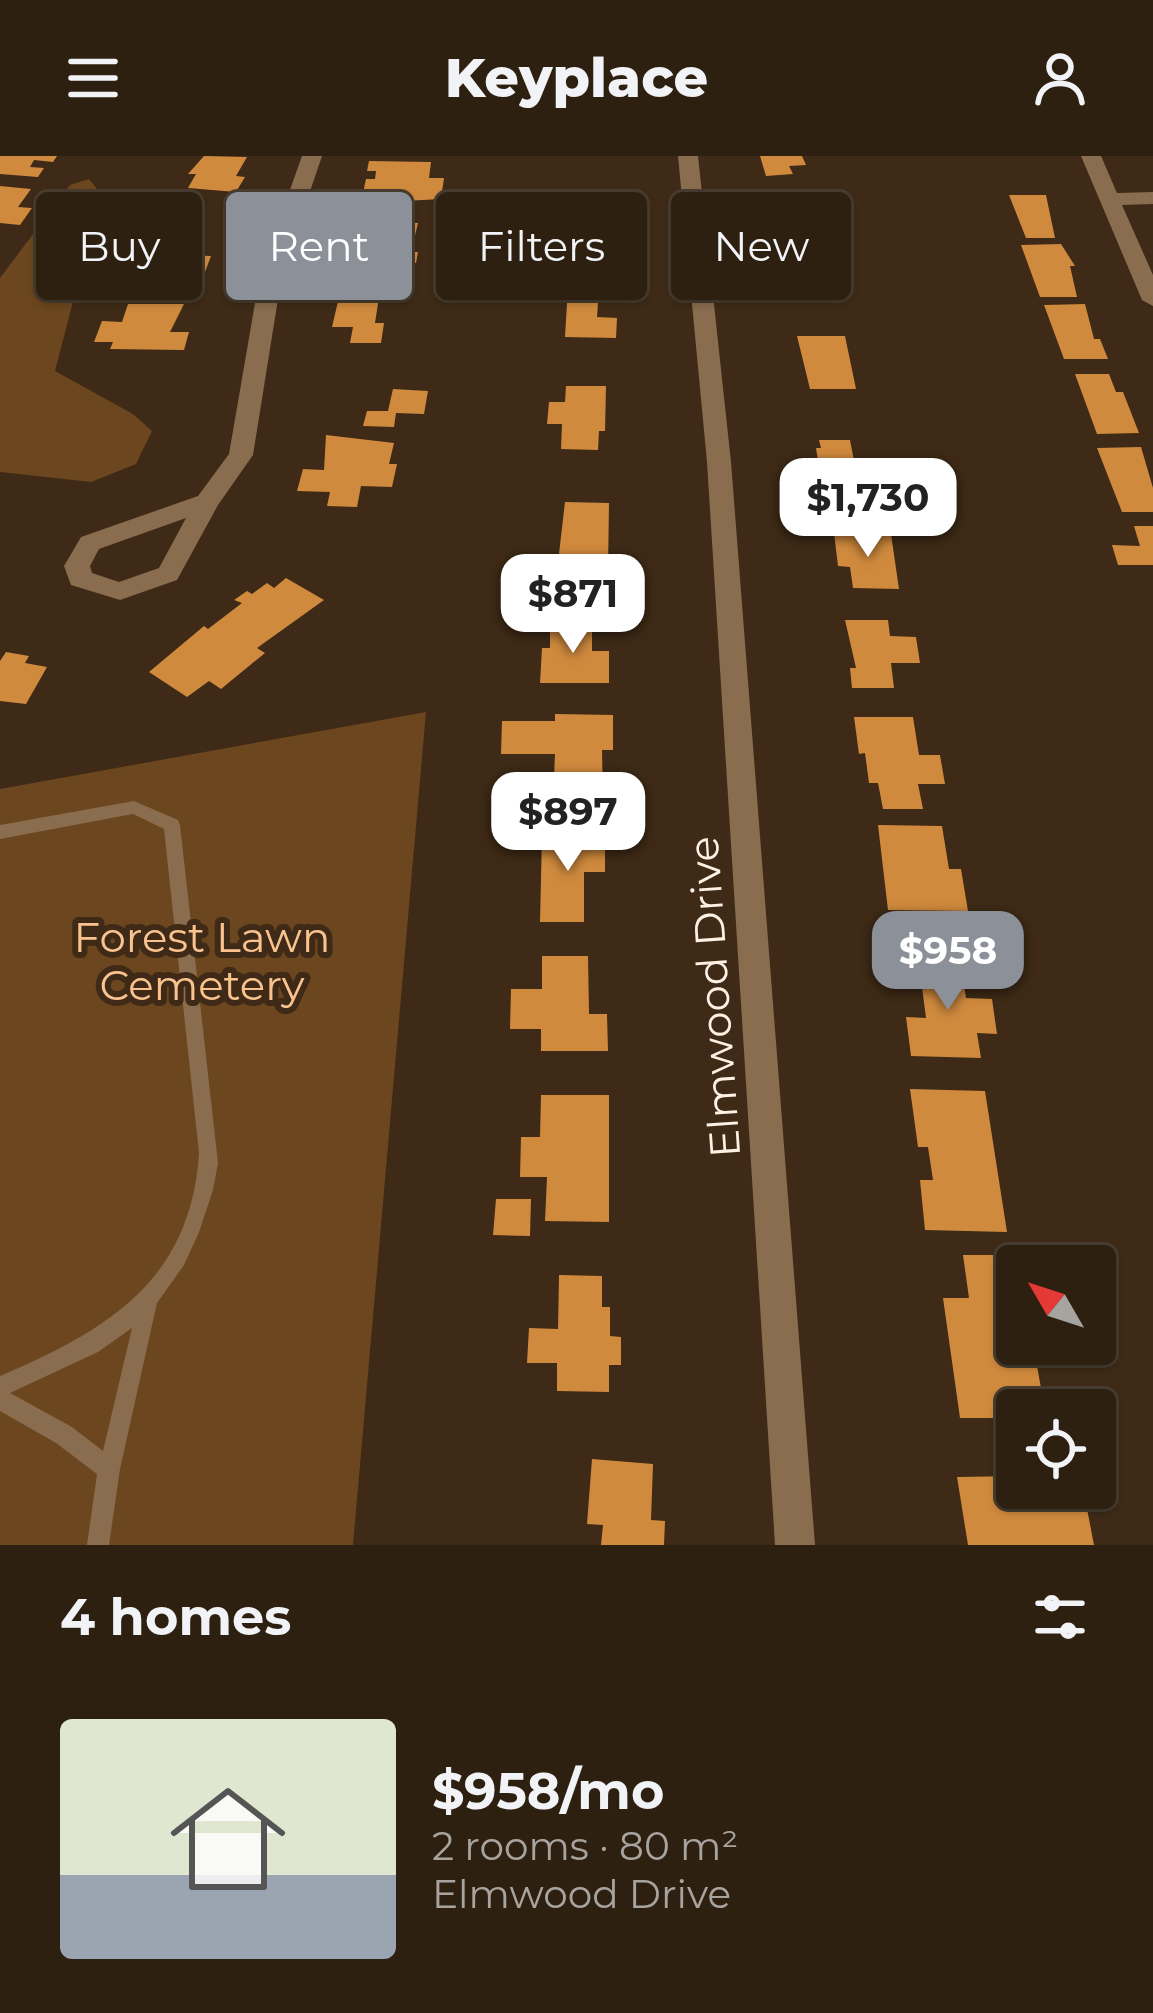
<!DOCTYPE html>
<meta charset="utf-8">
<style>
:root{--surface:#2e2010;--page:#3a2d1e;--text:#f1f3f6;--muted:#a7a39f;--line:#493e30;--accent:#8c9099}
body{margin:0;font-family:Montserrat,sans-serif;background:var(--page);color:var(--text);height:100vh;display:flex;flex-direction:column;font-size:45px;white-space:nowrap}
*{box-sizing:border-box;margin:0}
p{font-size:39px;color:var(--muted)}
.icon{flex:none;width:66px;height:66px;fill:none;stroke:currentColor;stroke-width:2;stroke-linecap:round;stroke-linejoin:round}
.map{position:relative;height:1389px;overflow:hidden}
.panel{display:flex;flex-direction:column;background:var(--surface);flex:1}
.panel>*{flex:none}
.banner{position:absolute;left:36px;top:36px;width:1083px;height:108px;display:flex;gap:24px}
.needle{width:78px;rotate:309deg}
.tools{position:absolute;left:996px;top:1089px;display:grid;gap:24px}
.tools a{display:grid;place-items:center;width:120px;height:120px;border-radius:12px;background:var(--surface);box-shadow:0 3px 9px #0004,0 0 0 3px var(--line);font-size:60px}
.price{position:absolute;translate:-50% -102px;padding:0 27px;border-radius:24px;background:#fff;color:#222;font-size:39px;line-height:78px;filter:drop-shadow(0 3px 6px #0008)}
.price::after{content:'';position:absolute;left:50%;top:72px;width:36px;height:27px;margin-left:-18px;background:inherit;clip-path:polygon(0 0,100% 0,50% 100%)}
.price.selected{background:var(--accent);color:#fff}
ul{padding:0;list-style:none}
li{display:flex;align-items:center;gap:36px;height:300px;padding:0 60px}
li+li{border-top:3px solid var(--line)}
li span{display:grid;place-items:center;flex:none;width:336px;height:240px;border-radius:12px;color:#555}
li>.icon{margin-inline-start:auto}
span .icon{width:144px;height:144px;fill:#fffc;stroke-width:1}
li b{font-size:51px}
h2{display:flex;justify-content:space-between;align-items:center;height:144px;padding:0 60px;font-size:51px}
.pill{padding:0 42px;border-radius:12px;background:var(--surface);box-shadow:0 3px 9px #0004,0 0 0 3px var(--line);font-size:42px;line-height:108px}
.pill.selected{background:var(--accent);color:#fff}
header{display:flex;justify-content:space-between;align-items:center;height:156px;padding:0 60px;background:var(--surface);font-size:54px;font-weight:800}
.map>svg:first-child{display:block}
.green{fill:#6b461e}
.building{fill:#d08a3e}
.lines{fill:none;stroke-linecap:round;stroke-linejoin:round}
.service{fill:#8a6c4f;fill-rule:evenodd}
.minor{fill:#8a6c4f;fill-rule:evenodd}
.labels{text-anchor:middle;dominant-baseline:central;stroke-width:12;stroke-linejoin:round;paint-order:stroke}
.park-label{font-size:42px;fill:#f9c28e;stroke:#3e2a16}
.street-label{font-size:42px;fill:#fdf0e4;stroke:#3e2a16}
</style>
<header><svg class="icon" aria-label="menu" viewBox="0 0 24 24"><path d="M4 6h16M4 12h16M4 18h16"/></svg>Keyplace<svg class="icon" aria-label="person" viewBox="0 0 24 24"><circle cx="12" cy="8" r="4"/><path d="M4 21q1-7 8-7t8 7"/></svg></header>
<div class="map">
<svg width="1153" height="1389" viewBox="0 0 1153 1389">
<rect width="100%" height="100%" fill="#3e2a16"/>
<path class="green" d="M89 23 101 38 55 215 133 258 152 275 136 308 91 326 0 316V122L70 29Z
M426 556 353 1389H0V633Z"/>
<path class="building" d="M0 0H57L53 6 34 4 30 11 44 12 38 21 0 18Z
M204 0 247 1 236 20 245 21 236 36 188 32 196 18H188Z
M760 0H802L806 9 789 10 793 18 766 20Z
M369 5 431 6 429 22H444L441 43 385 46 386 37H363L366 23H375L376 15H367Z
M0 30 31 33 18 51 32 52 20 69 0 67Z
M1009 39H1046L1055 82H1026Z
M606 49 616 93 572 94 569 50Z
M790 56H815L817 64H824L831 97H802Z
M371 65 418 67 411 96H418L416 107 340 99 345 81 367 82Z
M145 66 193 68 189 77H196L187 99 211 100 205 116 125 113 132 98H116L120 88 141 89Z
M1061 88 1075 110H1070L1077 141H1040L1021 89Z
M568 131 599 132 597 161 617 162 616 182 565 181Z
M339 141H379L375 167H384L381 187H350L353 171H332Z
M128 148H184L170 176H189L184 194 110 193 113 186H94L102 165 122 166Z
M1085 148 1094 183H1100L1108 203H1064L1044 149Z
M797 180H845L856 233H810Z
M1075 218H1109L1116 236H1123L1139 277 1097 278Z
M566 230H606L605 275H599L598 294 561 293 562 268H547L549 246H565Z
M393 233 428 235 424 258 396 257 394 271 363 270 367 255H388Z
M326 279 394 287 389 308H397L392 331 361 330 357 351 327 350 330 336 297 335 303 313 324 314Z
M819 284H850L860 336H823L816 292H821Z
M1141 291 1153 332V356H1122L1097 292Z
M565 346 609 347 608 415H557Z
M1134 370H1153V409H1118L1112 389 1140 390Z
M834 377 891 378 899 433 853 432 850 411 838 410Z
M286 422 324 444 257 492 265 497 221 533 209 525 187 541 149 516 204 470 208 473 242 447 234 444 247 435 252 438 267 427 274 432Z
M845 464H888L890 480 916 481 920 507H891L894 532H852L850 512H856Z
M550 467H592V495H609V527H540L542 492H550Z
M6 496 29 500 25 507 47 511 26 548 0 545V505Z
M555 558 613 559V594H602L603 646H553L555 598H501L502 565H555Z
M854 561H913L919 599H940L945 628H918L923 653H883L878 627H869L865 597 859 598Z
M878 669 942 670 949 713H961L968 755 888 754Z
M542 678H605V716H584V766H540Z
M542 800H588L589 858H607L608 895H541V873H510L511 833H542Z
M918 800 960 801 966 842 992 843 997 878 977 877 981 902 911 900 906 861 926 862Z
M910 933 985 935 1007 1076 925 1074 920 1024H933L928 991H918Z
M541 939H609V1066L545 1065 547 1021H520L521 981H540Z
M496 1043H531L530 1080 493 1079Z
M963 1099H1017V1188H1033L1045 1254H1017V1262H960L943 1142H969Z
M559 1119 602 1120V1151H610V1180L621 1181V1209H609V1236L557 1235V1207H527L529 1172 558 1173Z
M592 1303 653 1308 651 1364 665 1365 664 1389H601L603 1369 587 1368Z
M1017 1320V1332H1083L1094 1389H968L957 1321Z"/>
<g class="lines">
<path class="service" d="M134 645 178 664 180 669 218 1007 213 1034 199 1076 184 1109 157 1147 120 1313 109 1389H87L97 1318 56 1287 0 1255V1220C106 1175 191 1125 199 997L164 673 133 658 0 683V669ZM132 1172 103 1295 72 1271 10 1237 98 1196Z"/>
<path class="minor" d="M302 0H322L282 118 253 299 218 349 177 424 120 444 71 429 64 410 81 381 198 340 229 298 260 118ZM186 362 159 412 119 426 92 417 90 410 99 393Z
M678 0H698L731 306 815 1389H775L707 306Z
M1081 0H1101L1117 37 1153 36V48L1122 49 1153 119V150L1142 144Z"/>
</g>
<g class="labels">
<g class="park-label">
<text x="202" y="781">Forest Lawn<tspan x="202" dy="48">Cemetery</tspan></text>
</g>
<g class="street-label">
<text transform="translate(714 841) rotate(-94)">Elmwood Drive</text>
</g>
</g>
</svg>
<div class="tools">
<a><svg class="needle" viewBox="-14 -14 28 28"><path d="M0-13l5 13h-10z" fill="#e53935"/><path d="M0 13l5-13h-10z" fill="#a7a39f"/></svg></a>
<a><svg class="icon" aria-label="locate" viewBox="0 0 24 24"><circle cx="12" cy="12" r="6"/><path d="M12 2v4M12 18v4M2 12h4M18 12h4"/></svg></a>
</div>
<b class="price" style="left:868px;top:404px">$1,730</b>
<b class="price" style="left:573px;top:500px">$871</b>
<b class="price" style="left:568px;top:718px">$897</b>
<b class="price selected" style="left:948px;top:857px">$958</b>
<div class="banner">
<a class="pill">Buy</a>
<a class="pill selected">Rent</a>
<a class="pill">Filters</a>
<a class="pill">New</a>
</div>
</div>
<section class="panel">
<h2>4 homes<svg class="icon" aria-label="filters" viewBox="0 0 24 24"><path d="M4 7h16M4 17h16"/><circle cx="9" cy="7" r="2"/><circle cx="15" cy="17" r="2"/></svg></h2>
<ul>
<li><span style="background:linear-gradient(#dfe7d0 65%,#9aa5b1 0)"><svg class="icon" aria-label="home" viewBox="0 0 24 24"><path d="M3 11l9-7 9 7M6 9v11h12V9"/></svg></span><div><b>$958/mo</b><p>2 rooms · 80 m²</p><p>Elmwood Drive</p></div></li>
</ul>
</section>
